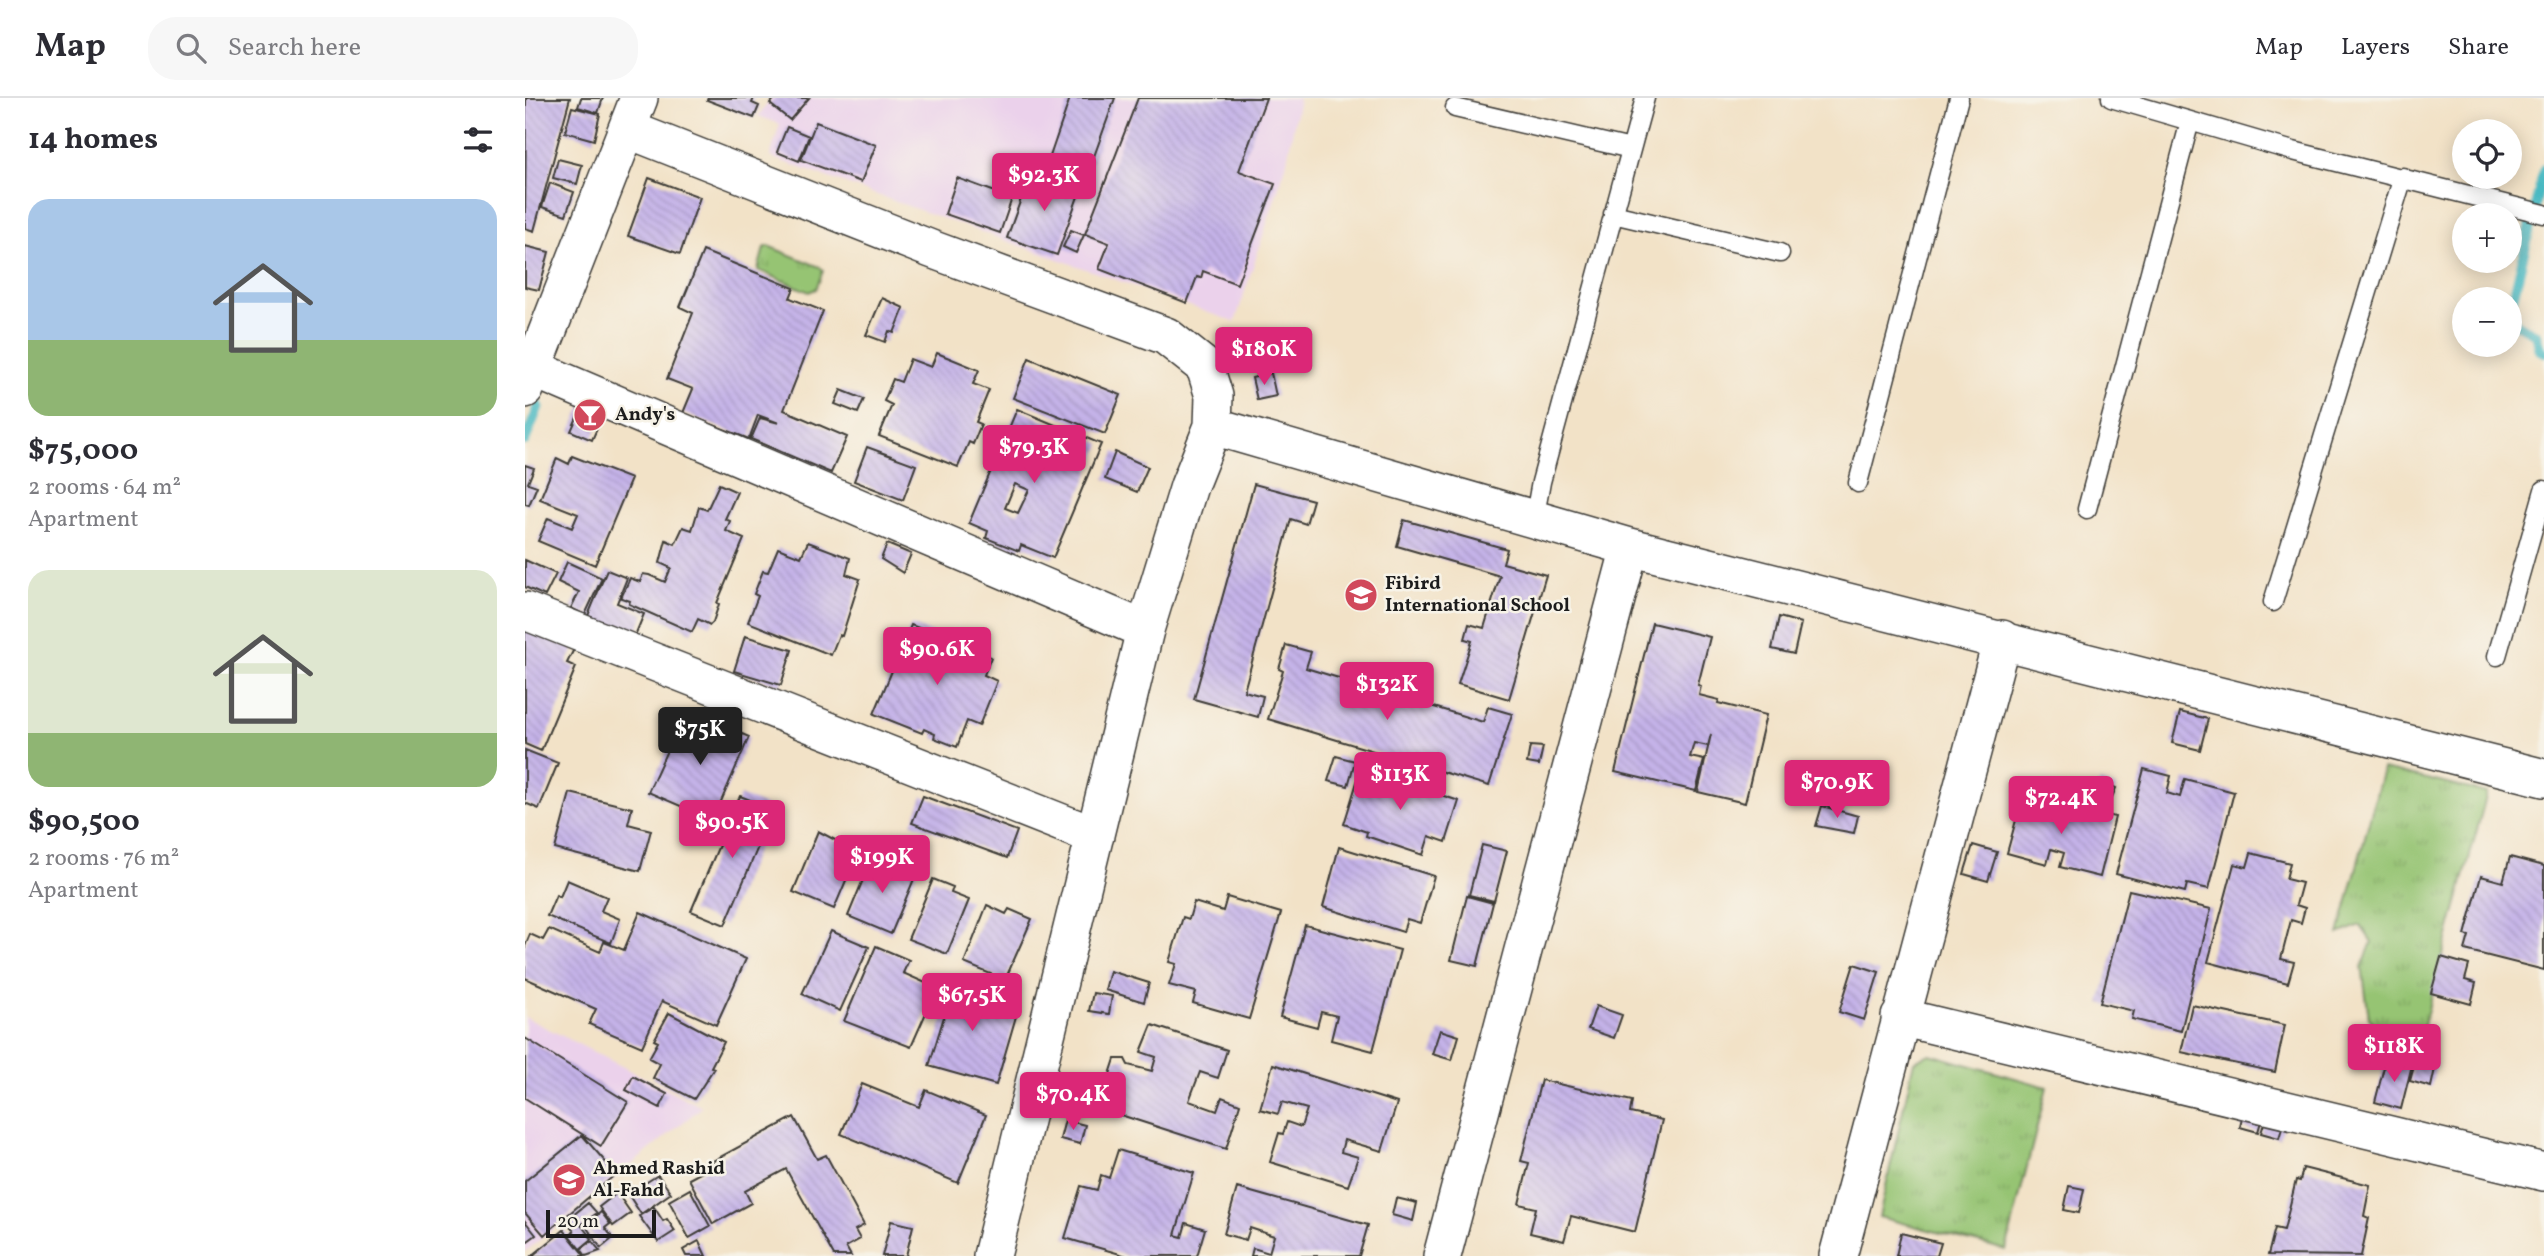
<!DOCTYPE html>
<meta charset="utf-8">
<style>
:root{--surface:#fff;--page:#f7f7f7;--text:#2b2b33;--muted:#7c7c81;--line:#e1e1e2;--accent:#db2777}
body{margin:0;font-family:Vollkorn,serif;background:var(--page);color:var(--text);height:100vh;display:flex;flex-direction:column;font-size:26px;white-space:nowrap}
*{box-sizing:border-box;margin:0}
p{font-size:23px;color:var(--muted)}
.icon{flex:none;width:38px;height:38px;fill:none;stroke:currentColor;stroke-width:2;stroke-linecap:round;stroke-linejoin:round}
.map{position:relative;flex:1;overflow:hidden}
.details{display:flex;flex-direction:column;background:var(--surface);width:525px}
.details>*{flex:none}
.tools{position:absolute;left:1927px;top:21px;display:grid;gap:14px}
.tools a{display:grid;place-items:center;width:70px;height:70px;border-radius:50%;background:var(--surface);box-shadow:0 4px 18px #0003;font-size:35px}
.scale{position:absolute;left:21px;bottom:18px;width:110px;box-sizing:border-box;padding-left:7px;border:4px solid #1c1c1c;border-top:0;font-size:19px;line-height:24px;white-space:nowrap;color:#1c1c1c;-webkit-text-stroke:5px #f7f3e8;paint-order:stroke}
.price{position:absolute;translate:-50% -60px;padding:0 16px;border-radius:7px;background:var(--accent);color:#fff;font-size:23px;line-height:46px;filter:drop-shadow(0 2px 4px #0008)}
.price::after{content:'';position:absolute;left:50%;top:42px;width:21px;height:16px;margin-left:-10px;background:inherit;clip-path:polygon(0 0,100% 0,50% 100%)}
.price.on{background:#222;color:#fff}
ul{padding:0;list-style:none}
li{display:grid;align-content:center;gap:14px;height:371px;padding:0 28px}
li span{display:grid;place-items:center;height:217px;border-radius:21px;color:#555}
li>.icon{margin-inline-start:auto}
span .icon{width:126px;height:126px;fill:#fffc;stroke-width:1}
li b{font-size:30px}
h2{display:flex;justify-content:space-between;align-items:center;height:84px;padding:0 28px;font-size:30px}
header{display:flex;align-items:center;gap:42px;box-sizing:border-box;height:98px;padding:0 35px;background:var(--surface);border-bottom:2px solid var(--line)}
header strong{font-size:33px}
nav{display:flex;gap:38px;margin-inline-start:auto;font-size:24px}
.search{width:490px;height:63px;background:var(--page);display:flex;align-items:center;gap:18px;box-sizing:border-box;padding:0 24px;border-radius:28px;color:var(--muted);font-size:26px}
main{display:flex;flex:1;min-height:0}
.map>svg:first-child{display:block}
.built{fill:#ebd1eb}
.grass{fill:url(#grass-tufts);stroke:#597048;stroke-width:2}
.lines{fill:none;stroke-linecap:round;stroke-linejoin:round}
.stream{stroke:#4ab9c2;stroke-width:10}
.building{fill:url(#building-back-hatch);fill-rule:evenodd}
.service-casing{stroke:#3c3a36;stroke-width:21}
.minor-casing{stroke:#3c3a36;stroke-width:40}
.service{stroke:#fff;stroke-width:18}
.minor{stroke:#fff;stroke-width:37}
.labels{text-anchor:middle;dominant-baseline:central;stroke-width:5;stroke-linejoin:round;paint-order:stroke}
.poi-label{font-size:19px;font-weight:bold;fill:#1c1c1c;stroke:#f7f3e8;text-anchor:start}
</style>
<header>
<strong>Map</strong>
<div class="search"><svg class="icon" aria-label="search" viewBox="0 0 24 24"><circle cx="10" cy="10" r="6"/><path d="M15 15l6 6"/></svg>Search here</div>
<nav><a>Map</a><a>Layers</a><a>Share</a></nav>
</header>
<main>
<section class="details">
<h2>14 homes<svg class="icon" aria-label="filters" viewBox="0 0 24 24"><path d="M4 7h16M4 17h16"/><circle cx="9" cy="7" r="2"/><circle cx="15" cy="17" r="2"/></svg></h2>
<ul>
<li><span style="background:linear-gradient(#a9c7e8 65%,#8fb573 0)"><svg class="icon" aria-label="home" viewBox="0 0 24 24"><path d="M3 11l9-7 9 7M6 9v11h12V9"/></svg></span><div><b>$75,000</b><p>2 rooms · 64 m²</p><p>Apartment</p></div></li>
<li><span style="background:linear-gradient(#dfe7d0 75%,#8fb573 0)"><svg class="icon" aria-label="home" viewBox="0 0 24 24"><path d="M3 11l9-7 9 7M6 9v11h12V9"/></svg></span><div><b>$90,500</b><p>2 rooms · 76 m²</p><p>Apartment</p></div></li>
</ul>
</section>
<div class="map">
<svg width="2019" height="1158" viewBox="0 0 2019 1158">
<defs>
<pattern id="grass-tufts" width="24" height="20" patternUnits="userSpaceOnUse" patternTransform="scale(1.75)"><rect width="24" height="20" fill="#96c473"/><path d="M3 7l-1-3M5 7V3M7 7l1-3M15 17l-1-3M17 17v-4M19 17l1-3" fill="none" stroke="#81a863"/></pattern>
<pattern id="building-back-hatch" width="6" height="6" patternUnits="userSpaceOnUse" patternTransform="scale(1.75)"><rect width="6" height="6" fill="#c4b2e8"/><path d="M-1 5l2 2M0 0l6 6M5-1l2 2" fill="none" stroke="#a898c6"/></pattern>
</defs>
<rect width="100%" height="100%" fill="#f7f3e8"/>
<filter id="ink" filterUnits="userSpaceOnUse"><feTurbulence type="fractalNoise" baseFrequency=".0143" numOctaves="2"/><feDisplacementMap in="SourceGraphic" scale="14" xChannelSelector="R" yChannelSelector="G"/><feConvolveMatrix kernelMatrix="1 2 1 2 8 2 1 2 1" color-interpolation-filters="sRGB"/></filter>
<filter id="wash" filterUnits="userSpaceOnUse"><feTurbulence type="fractalNoise" baseFrequency=".00686" numOctaves="4" result="noise"/><feDisplacementMap in="SourceGraphic" scale="28" xChannelSelector="R" yChannelSelector="G"/><feGaussianBlur stdDeviation="1.57" result="paint"/><feColorMatrix in="noise" values="0 0 0 0 0 0 0 0 0 0 0 0 0 0 0 0 0 1.4 0 .05"/><feComposite in="paint" operator="in"/></filter>
<g filter="url(#wash)">
<rect width="100%" height="100%" fill="#f2e2c7"/>
<path class="built" d="M247 0H774L761 67 710 224 245 59 255 26 233 18Z
M0 919 177 1009 0 1154Z"/>
<path class="grass" d="M243 148 295 169 298 173 291 191 284 194 233 172 239 150Z
M1858 671 1962 695 1894 945 1865 942 1844 920 1837 869 1847 844 1835 827 1814 836Z
M1405 956 1522 989 1481 1152 1354 1119 1389 963Z"/>
<g class="lines">
<path class="stream" d="M2019 71 1986 209 1990 225 2011 236 2015 252 2019 254
M0 343 14 308"/>
</g>
<g id="blocks">
<path class="building" d="M1 0H45L9 133 0 130Z
M56 0H78L73 15 53 9Z
M183 0H229L227 5 234 8 229 20 182 2Z
M250 0H284L265 22 245 6Z
M545 0H590L558 89 519 76Z
M613 0H741L714 73 750 86 712 186 678 173 676 180 672 179 662 205 574 171 584 145 560 136Z
M47 9 75 16 69 42 40 34Z
M291 24 351 47 336 84 276 62Z
M262 29 284 38 274 63 252 54Z
M33 61 57 67 52 86 28 80Z
M506 73 556 90 532 157 482 140Z
M124 80 175 99 155 156 103 138Z
M432 80 487 100 475 135 420 116Z
M25 85 49 94 41 117 17 109Z
M546 132 559 137 551 155 538 149Z
M0 148 24 154 14 192 0 189Z
M178 153 269 190 265 200 298 213 259 312 322 339 306 375 226 341 235 320 254 325 233 317 224 341 158 315 168 291 142 281 168 215 155 209Z
M357 200 379 210 369 235 364 233 360 244 341 237Z
M412 255 454 272 448 286 464 292 451 324 456 326 448 346 444 344 433 369 354 338 367 307 359 303 368 281 376 284 385 261 406 269Z
M504 260 596 297 580 336 488 300Z
M746 275 751 298 732 302 727 280Z
M316 292 339 301 333 315 310 306Z
M61 299 82 308 67 342 46 333Z
M492 311 576 346 528 460 496 447 494 453 461 440 463 433 444 425ZM490 386 504 392 493 415 480 410Z
M342 349 391 367 378 402 329 383Z
M590 354 623 369 612 394 580 381Z
M47 358 106 381 70 467 13 443 23 420 47 430 53 416 15 401 32 360 44 366Z
M0 367 9 370 3 385 12 388 4 407 0 406Z
M194 386 212 394 200 421 205 423 201 433 219 441 192 505 194 506 188 524 185 527 173 521 167 534 104 506 105 503 96 500 105 480 115 484 118 476 124 477 140 484 146 470 135 465 141 442 150 446 158 429 167 432 174 409 182 412Z
M729 386 788 402 781 426 766 421 719 593 738 598 733 619 669 601Z
M879 422 982 451 978 465 1021 477 984 601 933 586 947 543 940 541 944 526 959 530 975 478 872 448Z
M283 444 325 460 321 476 335 481 317 538 314 537 306 557 223 524 233 498 229 496 238 473 243 474 253 450 276 459Z
M362 446 386 456 378 475 356 461Z
M0 462 31 476 20 498 0 489Z
M42 464 77 480 60 517 46 510 54 494 33 484Z
M82 472 102 480 92 505 119 516 109 540 62 520Z
M1254 519 1276 525 1269 556 1247 551Z
M1127 525 1185 539 1173 587 1176 588 1174 597 1194 602 1193 605 1241 617 1220 705 1173 694 1186 636 1183 648 1169 645 1165 659 1179 662 1171 693 1090 674Z
M386 527 433 545 432 549 443 553 444 550 466 559 459 577 472 583 454 628 442 623 432 649 409 640 410 636 399 631 397 635 349 616Z
M0 531 49 551 42 565 51 569 16 653 0 646Z
M220 538 267 552 256 587 209 573Z
M761 547 786 554 781 570 958 624 963 609 987 616 964 688 743 621 758 573 754 571Z
M1655 614 1683 621 1675 652 1647 645Z
M170 615 224 639 188 722 123 694 144 648 148 650 154 636 159 638Z
M1005 648 1018 649 1014 667 1002 665Z
M0 652 33 665 14 711 0 705Z
M811 658 830 663 823 688 803 683Z
M836 671 934 703 921 744 904 738 898 757 841 738 842 734 819 726Z
M1619 671 1646 678 1642 695 1655 699 1660 681 1709 694 1684 791 1662 786 1660 794 1591 776Z
M1575 683 1591 690 1585 704 1569 698Z
M1499 693 1520 698 1517 710 1563 722 1565 713 1590 719 1575 779 1535 769 1539 755 1526 751 1522 766 1482 755Z
M45 695 107 710 103 726 126 732 115 773 30 751Z
M215 698 249 711 200 827 166 813Z
M398 698 492 733 482 760 387 725Z
M1297 708 1333 718 1329 735 1291 728Z
M293 733 333 754 309 811 268 794Z
M957 747 982 753 969 803 944 797Z
M1448 747 1472 754 1463 783 1439 776Z
M814 749 909 778 895 825 882 821 878 834 798 809Z
M1726 755 1765 765 1761 781 1777 785 1771 807 1780 810 1776 825 1766 822 1756 861 1769 864 1763 885 1683 864 1709 766 1722 769Z
M1985 759 2019 768V872L1940 852 1944 838 1940 837 1956 778 1978 784Z
M347 760 392 774 366 836 323 818Z
M408 781 428 789 426 795 444 802 422 856 383 841Z
M42 782 82 799 76 813 95 821 86 845 22 818 31 797 35 799Z
M1604 792 1686 811 1656 933 1607 921 1609 913 1575 905Z
M942 798 968 805 952 868 926 862Z
M702 799 756 815 724 921 668 905 671 894 644 887 651 866 644 864 658 819 664 821 669 804 698 813Z
M462 807 481 816 484 811 507 821 480 882 439 865Z
M115 814 221 861 191 927 137 903 117 949 64 926 71 911 0 880V848L5 836 18 842 24 831 75 854 79 844 99 852Z
M780 827 875 852 848 953 806 942 812 918 796 914 792 929 755 919Z
M306 833 344 849 315 913 277 896Z
M351 848 384 862 378 875 412 890 386 949 319 923Z
M1916 859 1944 867 1940 882 1951 885 1946 906 1906 895Z
M1329 866 1354 874 1339 922 1314 914Z
M585 873 624 885 619 904 580 892Z
M416 883 494 908 471 987 404 968 421 912 408 908Z
M568 895 587 898 584 916 564 913Z
M1667 907 1760 927 1750 974 1656 954Z
M1071 908 1097 917 1089 940 1063 931Z
M144 915 199 944 186 969 189 970 169 1001 128 980 135 966 124 960 133 944 129 942Z
M627 927 702 952 693 980 675 974 664 1003 692 1013 697 999 715 1006 701 1051 574 1010 590 961H600L603 967 627 973 631 959 616 954Z
M915 932 934 938 927 962 907 956Z
M0 940 103 1004 76 1048 0 1000Z
M1861 961 1887 967 1876 1011 1850 1004Z
M1891 961 1911 966 1906 989 1885 983Z
M748 966 872 1005 857 1053 819 1042 816 1054 833 1059 823 1088 745 1064 754 1035 758 1036 762 1024 776 1029 782 1011 757 1004 753 1016 735 1011Z
M108 978 142 996 135 1010 101 992Z
M1016 982 1107 1003 1105 1015 1137 1022 1110 1134 1046 1118 1039 1143 1005 1135 1011 1110 994 1106 1004 1065 996 1063Z
M337 986 394 1009 401 992 461 1017 433 1085 316 1036Z
M1719 1012 1738 1016 1733 1034 1715 1029Z
M269 1019 292 1061 301 1057 339 1127 330 1132 335 1141 321 1149 326 1158H309L261 1071 220 1093 226 1105 188 1126 164 1081 179 1073 177 1069Z
M1741 1019 1759 1024 1754 1040 1736 1035Z
M540 1022 560 1027 555 1046 535 1041Z
M57 1037 91 1076 19 1137 0 1115V1083Z
M593 1052 669 1075 650 1137 657 1139 661 1125 680 1131 672 1158H602L540 1140 556 1088 572 1092 576 1077 584 1080Z
M1778 1070 1845 1087 1839 1118 1844 1120 1836 1158 1743 1157 1750 1130 1759 1132 1771 1082 1775 1083Z
M133 1077 146 1095 116 1116 103 1096Z
M1544 1088 1559 1091 1554 1115 1539 1112Z
M712 1090 843 1127 834 1158H726L728 1150 744 1155 749 1138 725 1130 721 1142 699 1136Z
M165 1091 185 1128 164 1140 144 1103Z
M92 1095 106 1115 88 1128 74 1109Z
M871 1100 892 1105 888 1123 867 1117Z
M63 1105 72 1115 56 1127 67 1141 55 1151 44 1137 49 1133 41 1123Z
M129 1109 138 1123 142 1121 150 1133 133 1144 114 1118Z
M76 1114 85 1126 80 1130 88 1140 76 1150 60 1127Z
M0 1123 11 1137 0 1145Z
M366 1123 388 1128 381 1158H357Z
M39 1132 60 1158H7Z
M1376 1135 1416 1145 1412 1158H1371Z
M67 1143 75 1153 61 1158 56 1151Z
M174 1143 181 1158H161L158 1152Z"/>
</g>
</g>
<g filter="url(#ink)">
<use href="#blocks" fill-opacity="0" stroke="#3c3a36" stroke-width="2"/>
<g class="lines">
<defs>
<path id="service" d="M1586 0 1768 53 2019 116
M930 10 1106 51
M1088 116 1255 155
M1333 385 1434 0
M1562 411 1665 23
M1009 422 1016 384 1120 0
M1748 504 1878 79
M1972 558 2019 392"/>
<path id="minor" d="M102 31 406 151 641 238 680 269 689 298 688 328 664 388 620 532 467 1158
M9 271 620 532
M0 291 114 0
M688 328 1105 449 2019 680
M0 513 570 738
M1375 919 2019 1074
M917 1158 1105 449
M1313 1158 1477 541"/>
</defs>
<use href="#service" class="service-casing"/>
<use href="#minor" class="minor-casing"/>
<use href="#service" class="service"/>
<use href="#minor" class="minor"/>
</g>
</g>
<defs>
<symbol id="bar-disc" viewBox="-11 -11 22 22"><circle r="9.5" fill="#d1495b" stroke="#f7f3e8"/><path d="M-6-5H6L.8 .8V4.5H3.5V6h-7V4.5H-.8V.8Z" fill="#fff"/></symbol>
<symbol id="school-disc" viewBox="-11 -11 22 22"><circle r="9.5" fill="#d1495b" stroke="#f7f3e8"/><path d="M0-5L7-2L0 1L-7-2ZM-4 1L0 2.5L4 1V4Q0 6-4 4Z" fill="#fff"/></symbol>
</defs>
<g fill-rule="evenodd">
<use href="#bar-disc" x="46" y="298" width="38" height="38"/>
<use href="#school-disc" x="817" y="478" width="38" height="38"/>
<use href="#school-disc" x="25" y="1063" width="38" height="38"/>
</g>
<g class="labels">
<g class="poi-label">
<text x="90" y="317">Andy's</text>
<text x="860" y="486">Fibird<tspan x="860" dy="22">International School</tspan></text>
<text x="68" y="1071">Ahmed Rashid<tspan x="68" dy="22">Al-Fahd</tspan></text>
</g>
</g>
</svg>
<div class="tools">
<a><svg class="icon" aria-label="locate" viewBox="0 0 24 24"><circle cx="12" cy="12" r="6"/><path d="M12 2v4M12 18v4M2 12h4M18 12h4"/></svg></a>
<a>+</a>
<a>−</a>
</div>
<div class="scale">20 m</div>
<b class="price" style="left:519px;top:115px">$92.3K</b>
<b class="price" style="left:739px;top:289px">$180K</b>
<b class="price" style="left:509px;top:387px">$79.3K</b>
<b class="price" style="left:412px;top:589px">$90.6K</b>
<b class="price" style="left:862px;top:624px">$132K</b>
<b class="price on" style="left:175px;top:669px">$75K</b>
<b class="price" style="left:875px;top:714px">$113K</b>
<b class="price" style="left:1312px;top:722px">$70.9K</b>
<b class="price" style="left:1536px;top:738px">$72.4K</b>
<b class="price" style="left:207px;top:762px">$90.5K</b>
<b class="price" style="left:357px;top:797px">$199K</b>
<b class="price" style="left:447px;top:935px">$67.5K</b>
<b class="price" style="left:1869px;top:986px">$118K</b>
<b class="price" style="left:548px;top:1034px">$70.4K</b>
</div>
</main>
